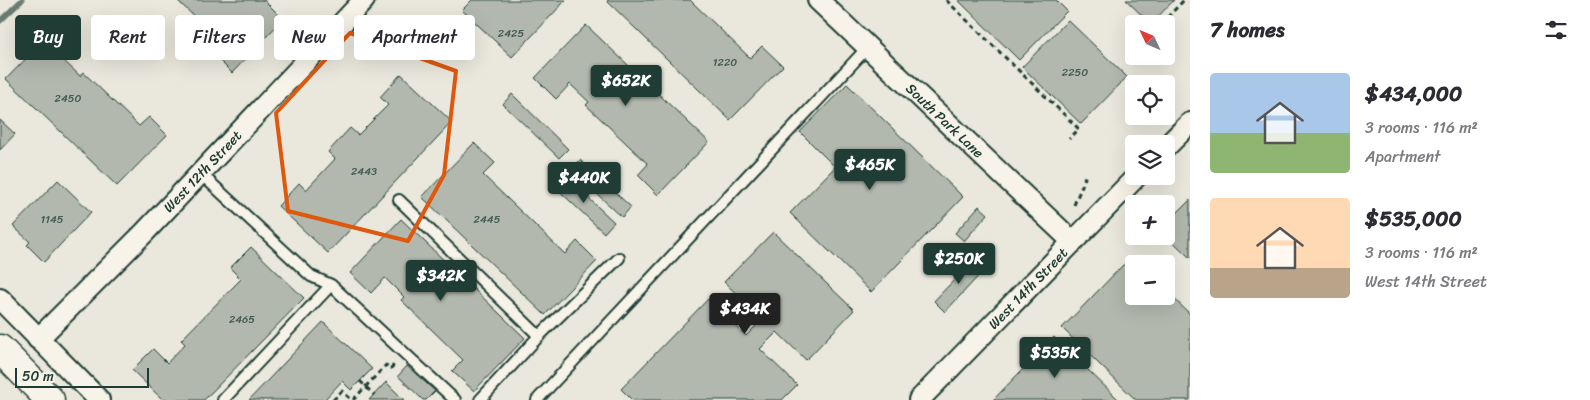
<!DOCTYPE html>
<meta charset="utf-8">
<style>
:root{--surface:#fff;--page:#f7f7f7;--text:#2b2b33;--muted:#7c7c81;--accent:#1f3d34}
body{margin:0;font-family:Sriracha,sans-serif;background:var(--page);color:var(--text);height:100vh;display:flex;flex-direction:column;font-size:19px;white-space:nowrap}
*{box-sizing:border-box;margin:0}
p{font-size:16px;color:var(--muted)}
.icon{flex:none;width:28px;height:28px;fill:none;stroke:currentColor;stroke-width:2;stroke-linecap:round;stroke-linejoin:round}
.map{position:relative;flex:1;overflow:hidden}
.panel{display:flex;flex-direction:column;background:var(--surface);width:400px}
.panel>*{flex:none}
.guide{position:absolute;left:15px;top:15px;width:475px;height:45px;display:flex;gap:10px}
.needle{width:32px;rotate:314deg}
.fabs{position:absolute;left:1125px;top:15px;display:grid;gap:10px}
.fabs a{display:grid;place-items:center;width:50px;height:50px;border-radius:5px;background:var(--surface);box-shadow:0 5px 20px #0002;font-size:25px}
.scale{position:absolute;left:15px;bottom:12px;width:134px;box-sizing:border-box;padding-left:5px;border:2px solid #1f3d34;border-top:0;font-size:14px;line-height:18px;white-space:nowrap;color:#1f3d34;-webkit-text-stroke:4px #f7f3e8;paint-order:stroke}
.price{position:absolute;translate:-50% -42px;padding:0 11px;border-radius:5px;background:var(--accent);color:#fff;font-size:16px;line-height:32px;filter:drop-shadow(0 1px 2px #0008)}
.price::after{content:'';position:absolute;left:50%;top:30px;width:15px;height:11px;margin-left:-8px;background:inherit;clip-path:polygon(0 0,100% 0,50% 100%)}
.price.on{background:#222;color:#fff}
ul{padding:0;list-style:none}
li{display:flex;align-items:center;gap:15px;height:125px;padding:0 20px}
li span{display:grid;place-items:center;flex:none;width:140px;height:100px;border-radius:5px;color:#555}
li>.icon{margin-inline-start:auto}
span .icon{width:60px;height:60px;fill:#fffc;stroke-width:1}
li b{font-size:21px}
h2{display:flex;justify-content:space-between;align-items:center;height:60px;padding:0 20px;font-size:21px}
.tag{padding:0 18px;border-radius:5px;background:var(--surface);box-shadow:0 5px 20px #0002;font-size:18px;line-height:45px}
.tag.on{background:var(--accent);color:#fff}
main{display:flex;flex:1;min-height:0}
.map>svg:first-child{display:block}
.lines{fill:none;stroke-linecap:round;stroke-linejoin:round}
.stream{stroke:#6a7c72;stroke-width:5.5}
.building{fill:#b2b8ae;stroke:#1f3d34}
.service-casing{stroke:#1f3d34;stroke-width:14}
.minor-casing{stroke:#1f3d34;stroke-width:24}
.motorway-casing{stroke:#1f3d34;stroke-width:31}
.path{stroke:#1f3d34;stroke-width:3;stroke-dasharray:5 4;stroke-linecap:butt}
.service{stroke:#f7f3e8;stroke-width:10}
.minor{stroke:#f7f3e8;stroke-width:20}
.motorway{stroke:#f7f3e8;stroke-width:28}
.marked{fill:none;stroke:#de580e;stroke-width:4;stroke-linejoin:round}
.labels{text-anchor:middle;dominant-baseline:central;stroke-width:4;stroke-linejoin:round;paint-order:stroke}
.number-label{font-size:11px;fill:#445c52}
.street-label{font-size:14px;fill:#1f3d34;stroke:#f7f3e8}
</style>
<main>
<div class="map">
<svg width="1190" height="400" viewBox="0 0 1190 400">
<rect width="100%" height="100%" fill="#eae8dd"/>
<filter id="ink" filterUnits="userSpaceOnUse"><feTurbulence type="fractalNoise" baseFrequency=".02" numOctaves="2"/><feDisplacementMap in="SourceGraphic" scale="10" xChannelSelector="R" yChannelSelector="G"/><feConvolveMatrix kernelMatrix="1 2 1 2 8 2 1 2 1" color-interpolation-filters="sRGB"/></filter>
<g filter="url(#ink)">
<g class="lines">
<path class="stream" d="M0 21 22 0"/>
</g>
<path class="building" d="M177 0H264L283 19 232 73 211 52 225 37 208 20 203 25Z
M472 0H566L512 57 462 10Z
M609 0H690L750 58 762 46 783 66 730 120 607 1Z
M958 0H1056L1067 11 1019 60Z
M1126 0H1174L1151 24Z
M1068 20 1127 77 1081 124 1022 67Z
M586 25 709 142 658 195 638 175 648 164 586 105 589 102 570 84 556 99 535 78Z
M57 27 76 45 62 59 80 76 83 72 139 126 149 117 167 135 117 186 6 79Z
M401 74 452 122 328 253 278 206 299 183 306 190 335 159 328 152 350 128 358 135 388 105 380 97Z
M847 84 963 197 871 292 790 213 835 167 800 132Z
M512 94 568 149 559 158 503 104Z
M0 120 15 134 0 150Z
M474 143 495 163 483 175 565 254 577 241 597 261 545 315 422 197Z
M580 160 631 207 622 217 571 170Z
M565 176 614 222 604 233 554 186Z
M58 180 91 212 44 262 27 245 30 242 13 226Z
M1190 200V258L1166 235V224Z
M979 206 988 214 964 241 955 233Z
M401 219 525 338 474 391 452 371 463 360 401 300 404 297 385 278 371 293 350 273Z
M773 232 854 310 806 360 777 332 760 349 797 385 782 400H632L621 389 708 299 746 336 763 319 724 282Z
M251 247 304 298 204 400H163L132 370 153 349 167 363 185 344 181 340 241 279 230 268Z
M974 259 985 269 945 312 934 301Z
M1123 265H1134V296H1166V291L1190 314V400H1136L1062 328Z
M323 322 372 369 351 390 342 381 324 400H249Z
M1054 337 1119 400H993Z
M407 366 435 391 426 400H423L398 376Z
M386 382 404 400H369Z"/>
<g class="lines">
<defs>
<path id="service" d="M200 173 311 276 331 285 455 400
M399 200 539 336
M223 400 331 285
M480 400 539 336 619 258
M537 400 868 47"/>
<g id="minor">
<path id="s1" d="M818 0 1073 242"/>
<path d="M1166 147 1190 123"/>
<path d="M0 299 99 400"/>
<path id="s2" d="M38 339 144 233 364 0"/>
<path id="s3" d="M919 400 1137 176"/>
</g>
<path id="motorway" d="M0 349 50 400"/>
</defs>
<use href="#service" class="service-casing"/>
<use href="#minor" class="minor-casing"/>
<use href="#motorway" class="motorway-casing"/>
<path class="path" d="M946 0 1079 129 1069 139
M1161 24 1184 0
M1074 205 1085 178 1083 177
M360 381 374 395
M333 400 342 391 352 400
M353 400 386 365 390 369 396 363"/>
<use href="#service" class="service"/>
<use href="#minor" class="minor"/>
<use href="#motorway" class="motorway"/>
</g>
</g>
<path class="marked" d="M350 33 456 71 444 175 408 241 288 211 276 113Z"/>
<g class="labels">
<g class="number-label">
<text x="511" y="33">2425</text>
<text x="725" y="62">1220</text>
<text x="1075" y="72">2250</text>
<text x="68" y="98">2450</text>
<text x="364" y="171">2443</text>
<text x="52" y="219">1145</text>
<text x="487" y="219">2445</text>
<text x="242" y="319">2465</text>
</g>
<g class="street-label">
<text stroke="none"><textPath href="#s1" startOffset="175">South Park Lane</textPath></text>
<text stroke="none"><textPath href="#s2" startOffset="235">West 12th Street</textPath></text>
<text stroke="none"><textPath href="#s3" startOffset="156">West 14th Street</textPath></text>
</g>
</g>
</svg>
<div class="fabs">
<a><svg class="needle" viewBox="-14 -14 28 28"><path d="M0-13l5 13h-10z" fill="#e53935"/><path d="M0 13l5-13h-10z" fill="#7c7c81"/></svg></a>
<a><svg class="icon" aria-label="locate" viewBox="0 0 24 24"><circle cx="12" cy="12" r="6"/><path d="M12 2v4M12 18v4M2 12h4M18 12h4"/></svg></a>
<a><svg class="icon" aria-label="layers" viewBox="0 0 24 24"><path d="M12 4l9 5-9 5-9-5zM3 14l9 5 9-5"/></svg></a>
<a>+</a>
<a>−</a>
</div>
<div class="scale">50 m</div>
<b class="price" style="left:626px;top:107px">$652K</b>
<b class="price" style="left:870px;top:191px">$465K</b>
<b class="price" style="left:584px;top:204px">$440K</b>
<b class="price" style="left:959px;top:285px">$250K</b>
<b class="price" style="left:441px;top:302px">$342K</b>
<b class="price on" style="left:745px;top:335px">$434K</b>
<b class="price" style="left:1055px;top:379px">$535K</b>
<div class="guide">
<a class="tag on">Buy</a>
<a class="tag">Rent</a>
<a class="tag">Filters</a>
<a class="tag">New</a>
<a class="tag">Apartment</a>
</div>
</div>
<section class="panel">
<h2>7 homes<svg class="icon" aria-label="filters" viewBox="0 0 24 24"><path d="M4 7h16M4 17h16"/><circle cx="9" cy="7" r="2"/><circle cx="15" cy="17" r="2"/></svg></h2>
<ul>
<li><span style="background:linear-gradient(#a9c7e8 60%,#8fb573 0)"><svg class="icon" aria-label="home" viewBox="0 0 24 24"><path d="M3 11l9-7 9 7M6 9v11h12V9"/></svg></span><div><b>$434,000</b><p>3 rooms · 116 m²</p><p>Apartment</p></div></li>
<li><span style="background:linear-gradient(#ffd9b3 70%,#b9a48a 0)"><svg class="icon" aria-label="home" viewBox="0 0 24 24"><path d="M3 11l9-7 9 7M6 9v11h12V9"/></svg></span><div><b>$535,000</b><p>3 rooms · 116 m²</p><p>West 14th Street</p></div></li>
</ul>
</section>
</main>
